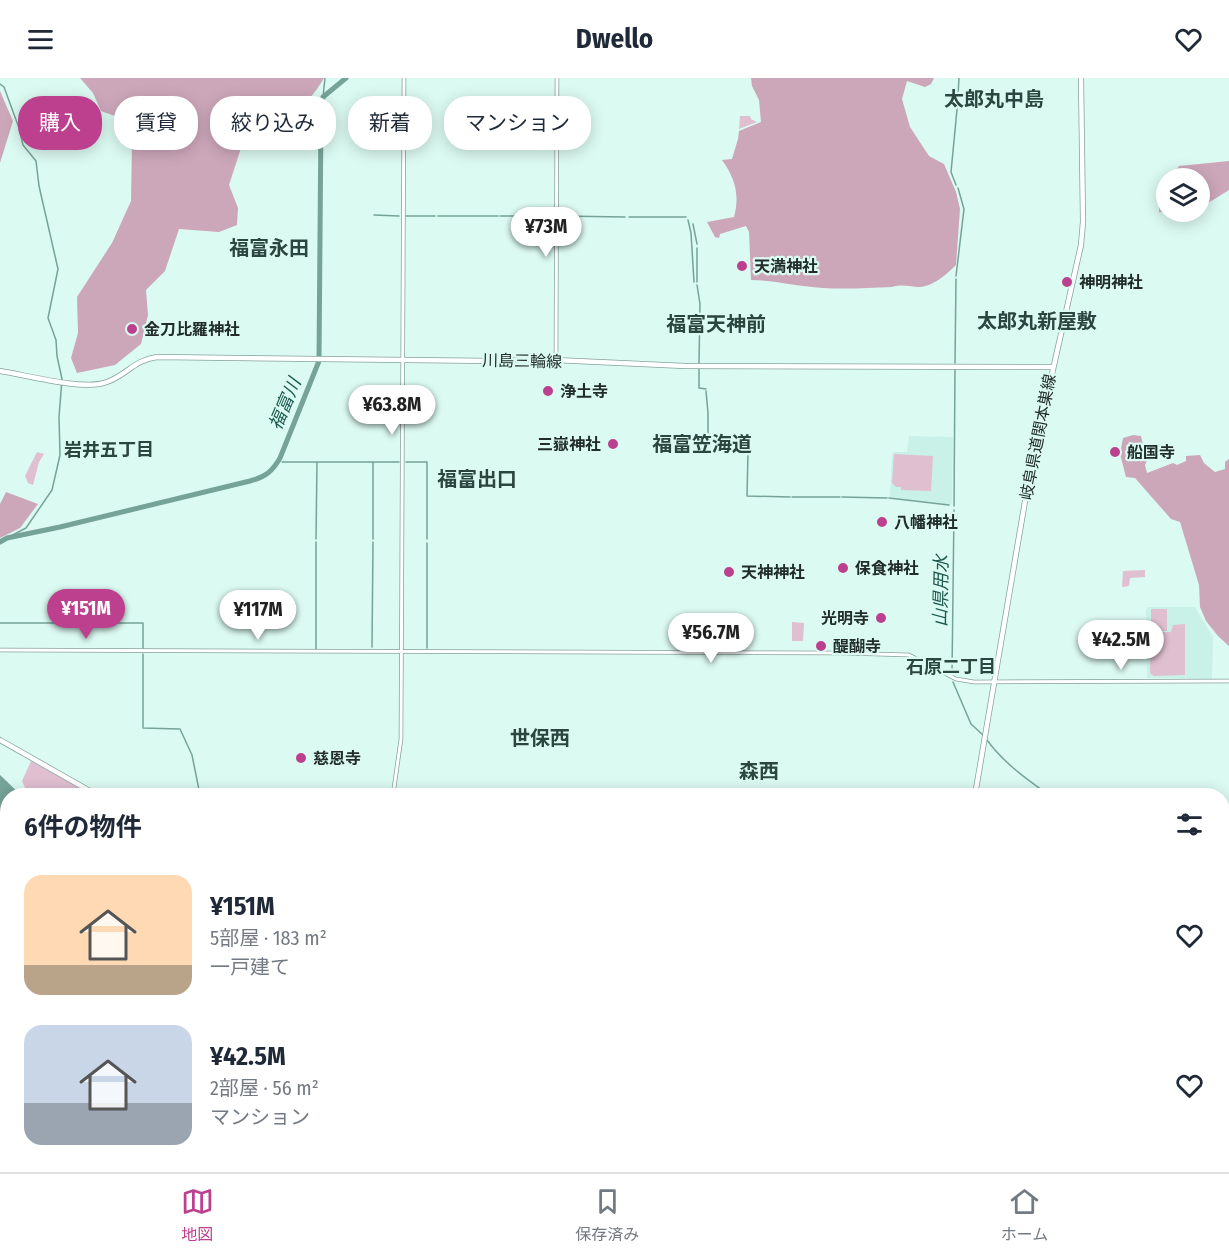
<!DOCTYPE html>
<html lang="ja">
<meta charset="utf-8">
<style>
:root{--surface:#fff;--page:#f6f6f7;--text:#1f2937;--muted:#747a83;--line:#e0e1e3;--accent:#bd408e}
body{margin:0;font-family:"Fira Sans Condensed","Noto Sans JP",sans-serif;background:var(--page);color:var(--text);height:100vh;display:flex;flex-direction:column;font-size:22px;white-space:nowrap}
*{box-sizing:border-box;margin:0}
p{font-size:20px;color:var(--muted)}
.icon{flex:none;width:33px;height:33px;fill:none;stroke:currentColor;stroke-width:2;stroke-linecap:round;stroke-linejoin:round}
.map{position:relative;flex:1;overflow:hidden}
.side{position:absolute;left:0px;top:710px;width:1230px;height:386px;display:flex;flex-direction:column;background:var(--surface);border-radius:24px 24px 0 0;box-shadow:0 3px 15px #0003}
.side>*{flex:none}
.guide{position:absolute;left:18px;top:18px;width:600px;height:54px;display:flex;gap:12px}
.buttons{position:absolute;left:1156px;top:90px;display:grid;gap:12px}
.buttons a{display:grid;place-items:center;width:54px;height:54px;border-radius:50%;background:var(--surface);box-shadow:0 3px 15px #0003;font-size:30px}
.price{position:absolute;translate:-50% -51px;padding:0 14px;border-radius:21px;background:#fff;color:#222;font-size:20px;line-height:39px;filter:drop-shadow(0 2px 3px #0008)}
.price::after{content:'';position:absolute;left:50%;top:36px;width:18px;height:14px;margin-left:-9px;background:inherit;clip-path:polygon(0 0,100% 0,50% 100%)}
.price.on{background:var(--accent);color:#fff}
ul{padding:0;list-style:none}
li{display:flex;align-items:center;gap:18px;height:150px;padding:0 24px}
li span{display:grid;place-items:center;flex:none;width:168px;height:120px;border-radius:18px;color:#555}
li>.icon{margin-inline-start:auto}
span .icon{width:72px;height:72px;fill:#fffc;stroke-width:1}
li b{font-size:26px}
h2{display:flex;justify-content:space-between;align-items:center;height:72px;padding:0 24px;font-size:26px}
.tag{padding:0 21px;border-radius:24px;background:var(--surface);box-shadow:0 3px 15px #0003;font-size:21px;line-height:54px}
.tag.on{background:var(--accent);color:#fff}
header{display:flex;justify-content:space-between;align-items:center;height:78px;padding:0 24px;background:var(--surface);font-size:27px;font-weight:700}
.menu{display:flex;justify-content:space-around;align-items:center;height:84px;border-top:2px solid var(--line);background:var(--surface);font-size:16px;color:var(--muted)}
.menu a{display:grid;justify-items:center;gap:3px}
.menu .on{color:var(--accent)}
.map>svg:first-child{display:block}
.built{fill:#c9f1e7}
.green{fill:#e0bfd0}
.forest{fill:#cca7ba}
.water{fill:#76a398}
.lines{fill:none;stroke-linecap:round;stroke-linejoin:round}
.stream{stroke:#76a398;stroke-width:1.5}
.river{stroke:#76a398;stroke-width:5}
.tertiary-casing{stroke:#85a29b;stroke-width:4.5}
.secondary-casing{stroke:#85a29b;stroke-width:5}
.primary-casing{stroke:#85a29b;stroke-width:6}
.tertiary{stroke:#fff;stroke-width:3}
.secondary{stroke:#fff;stroke-width:4}
.primary{stroke:#fff;stroke-width:4.5}
.poi-dot{fill:#bd408e;stroke:#dbfaf2;stroke-width:2}
.labels{text-anchor:middle;dominant-baseline:central;stroke-width:4.5;stroke-linejoin:round;paint-order:stroke}
.poi-label{font-size:16px;font-weight:bold;fill:#222d2a;stroke:#dbfaf2;text-anchor:start}
.street-label{font-size:16px;fill:#222d2a;stroke:#dbfaf2}
.water-label{font-size:18px;font-style:italic;fill:#1b584d;stroke:#dbfaf2}
.neighbourhood-label{font-size:18px;font-weight:bold;fill:#2b453f;stroke:#dbfaf2}
.quarter-label{font-size:20px;font-weight:bold;fill:#2b453f;stroke:#dbfaf2}
</style>
<header><svg class="icon" aria-label="menu" viewBox="0 0 24 24"><path d="M4 6h16M4 12h16M4 18h16"/></svg>Dwello<svg class="icon" aria-label="heart" viewBox="0 0 24 24"><path d="M12 20l-8-8c-3-5 5-10 8-4 3-6 11-1 8 4z"/></svg></header>
<div class="map">
<svg width="1229" height="1094" viewBox="0 0 1229 1094">
<rect width="100%" height="100%" fill="#dbfaf2"/>
<path class="built" d="M909 358 953 359 952 425 950 427 890 419 892 377 893 374H907Z
M1148 529H1195L1213 559 1212 601 1147 600 1146 531Z"/>
<path class="green" d="M740 38H750L751 41 757 44 739 51Z
M37 374 44 376 39 384 33 407 28 405 25 398Z
M894 376 933 378 931 413 901 412V409H896L892 405Z
M1145 492V499L1130 500 1129 508 1122 509 1123 493Z
M1151 531H1167V553H1151Z
M792 544 804 545 803 563H792Z
M1185 546V597L1154 598 1150 595 1151 554H1171L1173 547Z
M31 683 93 717H28L22 703Z"/>
<path class="forest" d="M80 0H324C304 35 274 50 241 70L229 107 238 130 237 147 219 154 179 151 165 193 146 212 148 237 141 266 115 287 77 295 71 280 78 255 77 219 112 165 131 123 132 62 126 42 101 33 93 15Z
M751 0H934L931 6 925 9 907 3 902 21 910 49 929 78 944 86 956 114 960 131 956 187C946 197 931 210 917 209 908 208 901 206 892 209 865 210 838 212 812 209 791 207 772 202 751 202L749 154 746 148 720 156 719 160 715 159 707 144 734 139C740 117 735 100 722 82L732 81 738 61 739 53 761 44 759 22 752 8Z
M0 13 13 43 0 85Z
M1229 83V112L1200 130V100H1171L1179 88Z
M1167 107 1168 134H1159L1160 119Z
M1133 357 1141 358 1147 383 1145 387 1147 395 1173 385 1177 387 1186 383V378L1200 377 1204 385 1215 394 1225 391V384L1229 381V568L1218 558 1206 543 1200 529 1199 507 1180 444 1171 441 1135 400 1126 399 1120 376 1123 360Z
M6 414 38 426 20 450 0 460V426Z"/>
<path class="water" d="M0 697 21 717H8L7 760 0 756Z
M711 1088H740L737 1094H708Z"/>
<g class="lines">
<path class="stream" d="M0 6 4 9 19 50 23 67 36 83 39 108 58 191 48 240 56 262 57 278 62 301 59 339 60 377 52 412 26 450 7 460
M958 17 959 0
M323 19 325 0
M956 107 951 94 958 21
M374 137 399 138
M406 138H435
M438 138H498
M500 138H554
M560 138 625 139
M629 139H686
M688 142 691 155 694 204
M693 146 697 166
M697 170V204
M956 198 964 131 958 110
M697 207 700 226 699 285
M955 285 956 201
M699 288V310L706 311
M706 313 708 335V371
M708 374H746
M748 374 747 418 790 419
M279 383H280
M282 384H317L316 461
M317 384H373V461
M373 384H399
M406 384H427V461
M792 419H840
M842 419 887 420
M889 420 949 427
M954 428 955 291
M316 464V571
M427 465V570
M0 545H143V570
M372 569 373 464
M143 576V650L180 651 192 677 200 717
M952 596 954 432
M953 604 971 646 983 657
M987 662C1003 684 1026 701 1049 717
M1222 804 1229 811"/>
<path class="river" d="M0 464 7 460 60 449 250 403C265 399 272 394 280 380L319 283 321 35 323 19 346 0
M1222 1017 1229 1018"/>
<defs>
<path id="tertiary" d="M556 281 557 0
M0 572 842 575 909 577 956 601 974 604 1229 603
M393 717 401 661 404 0
M209 1088 220 1094"/>
<path id="secondary" d="M303 1088 304 1094"/>
<path id="primary" d="M0 293C26 297 84 313 107 304 127 297 134 282 157 279L496 283 533 281 685 288 1052 289
M0 662 97 717
M975 717 1030 394 1081 167 1083 144 1081 0
M1222 995 1229 993
M953 1094V1088"/>
</defs>
<use href="#tertiary" class="tertiary-casing"/>
<use href="#secondary" class="secondary-casing"/>
<use href="#primary" class="primary-casing"/>
<use href="#tertiary" class="tertiary"/>
<use href="#secondary" class="secondary"/>
<use href="#primary" class="primary"/>
</g>
<g class="poi-dot">
<circle cx="742" cy="188" r="6"/>
<circle cx="1067" cy="204" r="6"/>
<circle cx="132" cy="251" r="6"/>
<circle cx="548" cy="313" r="6"/>
<circle cx="613" cy="366" r="6"/>
<circle cx="1115" cy="374" r="6"/>
<circle cx="882" cy="444" r="6"/>
<circle cx="843" cy="490" r="6"/>
<circle cx="729" cy="494" r="6"/>
<circle cx="881" cy="540" r="6"/>
<circle cx="821" cy="568" r="6"/>
<circle cx="301" cy="680" r="6"/>
</g>
<g class="labels">
<g class="poi-label">
<text x="754" y="188">天満神社</text>
<text x="1079" y="204">神明神社</text>
<text x="144" y="251">金刀比羅神社</text>
<text x="560" y="313">浄土寺</text>
<text x="601" y="366" text-anchor="end">三嶽神社</text>
<text x="1127" y="374">船国寺</text>
<text x="894" y="444">八幡神社</text>
<text x="855" y="490">保食神社</text>
<text x="741" y="494">天神神社</text>
<text x="869" y="540" text-anchor="end">光明寺</text>
<text x="833" y="568">醍醐寺</text>
<text x="313" y="680">慈恩寺</text>
</g>
<g class="street-label">
<text transform="translate(522 283) rotate(1)">川島三輪線</text>
<text transform="translate(1038 359) rotate(-79)">岐阜県道関本巣線</text>
</g>
<g class="water-label">
<text transform="translate(285 326) rotate(-67)">福富川</text>
<text transform="translate(941 513) rotate(-89)">山県用水</text>
</g>
<g class="neighbourhood-label">
<text x="109" y="372">岩井五丁目</text>
<text x="951" y="589">石原二丁目</text>
</g>
<g class="quarter-label">
<text x="994" y="21">太郎丸中島</text>
<text x="269" y="170">福富永田</text>
<text x="1037" y="243">太郎丸新屋敷</text>
<text x="716" y="246">福富天神前</text>
<text x="702" y="366">福富笠海道</text>
<text x="477" y="401">福富出口</text>
<text x="540" y="660">世保西</text>
<text x="759" y="693">森西</text>
</g>
</g>
</svg>
<div class="buttons">
<a><svg class="icon" aria-label="layers" viewBox="0 0 24 24"><path d="M12 4l9 5-9 5-9-5zM3 14l9 5 9-5"/></svg></a>
</div>
<b class="price" style="left:546px;top:180px">¥73M</b>
<b class="price" style="left:392px;top:358px">¥63.8M</b>
<b class="price on" style="left:86px;top:562px">¥151M</b>
<b class="price" style="left:258px;top:563px">¥117M</b>
<b class="price" style="left:711px;top:586px">¥56.7M</b>
<b class="price" style="left:1121px;top:593px">¥42.5M</b>
<div class="guide">
<a class="tag on">購入</a>
<a class="tag">賃貸</a>
<a class="tag">絞り込み</a>
<a class="tag">新着</a>
<a class="tag">マンション</a>
</div>
<section class="side">
<h2>6件の物件<svg class="icon" aria-label="filters" viewBox="0 0 24 24"><path d="M4 7h16M4 17h16"/><circle cx="9" cy="7" r="2"/><circle cx="15" cy="17" r="2"/></svg></h2>
<ul>
<li><span style="background:linear-gradient(#ffd9b3 75%,#b9a48a 0)"><svg class="icon" aria-label="home" viewBox="0 0 24 24"><path d="M3 11l9-7 9 7M6 9v11h12V9"/></svg></span><div><b>¥151M</b><p>5部屋 · 183 m²</p><p>一戸建て</p></div><svg class="icon" aria-label="heart" viewBox="0 0 24 24"><path d="M12 20l-8-8c-3-5 5-10 8-4 3-6 11-1 8 4z"/></svg></li>
<li><span style="background:linear-gradient(#c9d6e8 65%,#9aa5b1 0)"><svg class="icon" aria-label="home" viewBox="0 0 24 24"><path d="M3 11l9-7 9 7M6 9v11h12V9"/></svg></span><div><b>¥42.5M</b><p>2部屋 · 56 m²</p><p>マンション</p></div><svg class="icon" aria-label="heart" viewBox="0 0 24 24"><path d="M12 20l-8-8c-3-5 5-10 8-4 3-6 11-1 8 4z"/></svg></li>
</ul>
</section>
</div>
<nav class="menu">
<a class="on"><svg class="icon" aria-label="map" viewBox="0 0 24 24"><path d="M3 6l6-2 6 2 6-2v14l-6 2-6-2-6 2zM9 4v14M15 6v14"/></svg>地図</a>
<a><svg class="icon" aria-label="saved" viewBox="0 0 24 24"><path d="M7 4h10v16l-5-4-5 4z"/></svg>保存済み</a>
<a><svg class="icon" aria-label="home" viewBox="0 0 24 24"><path d="M3 11l9-7 9 7M6 9v11h12V9"/></svg>ホーム</a>
</nav>
